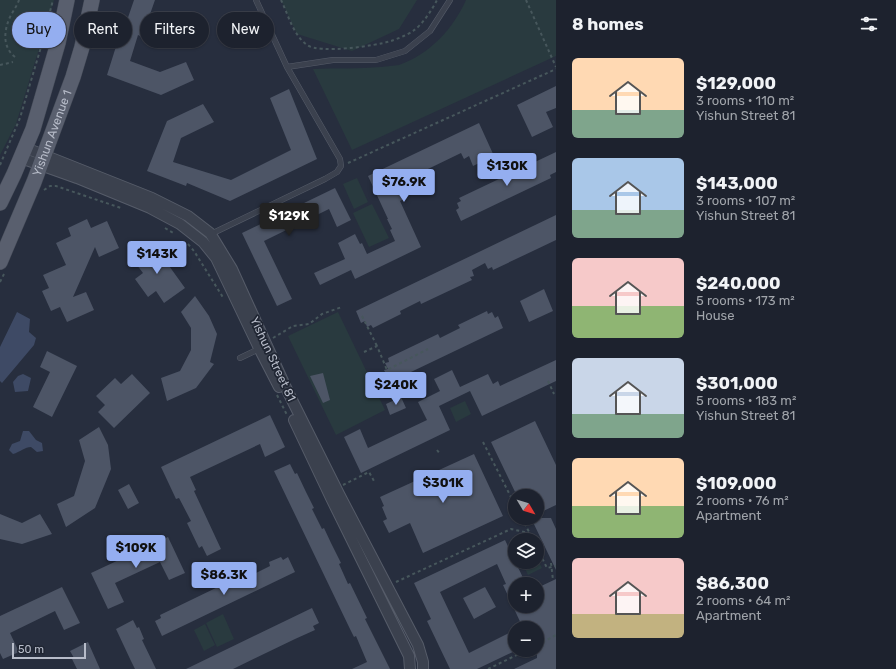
<!DOCTYPE html>
<meta charset="utf-8">
<style>
:root{--surface:#1d222e;--page:#2a2f3a;--text:#f1f3f6;--muted:#a0a4aa;--line:#3b3f4a;--accent:#94aef0}
body{margin:0;font-family:Rubik,sans-serif;background:var(--page);color:var(--text);height:100vh;display:flex;flex-direction:column;font-size:15px;white-space:nowrap}
*{box-sizing:border-box;margin:0}
p{font-size:13px;color:var(--muted)}
.icon{flex:none;width:22px;height:22px;fill:none;stroke:currentColor;stroke-width:2;stroke-linecap:round;stroke-linejoin:round}
.map{position:relative;flex:1;overflow:hidden}
.details{display:flex;flex-direction:column;background:var(--surface);width:340px}
.details>*{flex:none}
.banner{position:absolute;left:12px;top:12px;width:380px;height:36px;display:flex;gap:8px}
.needle{width:26px;rotate:128deg}
.controls{position:absolute;left:508px;top:489px;display:grid;gap:8px}
.controls a{display:grid;place-items:center;width:36px;height:36px;border-radius:50%;background:var(--surface);box-shadow:0 1px 3px #0004,0 0 0 1px var(--line);font-size:20px}
.scale{position:absolute;left:12px;bottom:10px;width:74px;box-sizing:border-box;padding-left:4px;border:2px solid #b7bcc9;border-top:0;font-size:11px;line-height:14px;white-space:nowrap;color:#b7bcc9;-webkit-text-stroke:3px #202633;paint-order:stroke}
.price{position:absolute;translate:-50% -34px;padding:0 9px;border-radius:4px;background:var(--accent);color:#111;font-size:13px;line-height:26px;filter:drop-shadow(0 1px 2px #0008)}
.price::after{content:'';position:absolute;left:50%;top:24px;width:12px;height:9px;margin-left:-6px;background:inherit;clip-path:polygon(0 0,100% 0,50% 100%)}
.price.selected{background:#222;color:#fff}
ul{padding:0;list-style:none}
li{display:flex;align-items:center;gap:12px;height:100px;padding:0 16px}
li span{display:grid;place-items:center;flex:none;width:112px;height:80px;border-radius:6px;color:#555}
li>.icon{margin-inline-start:auto}
span .icon{width:48px;height:48px;fill:#fffc;stroke-width:1}
li b{font-size:17px}
h2{display:flex;justify-content:space-between;align-items:center;height:48px;padding:0 16px;font-size:17px}
.tag{padding:0 14px;border-radius:18px;background:var(--surface);box-shadow:0 1px 3px #0004,0 0 0 1px var(--line);font-size:14px;line-height:36px}
.tag.selected{background:var(--accent);color:#111}
main{display:flex;flex:1;min-height:0}
.map>svg:first-child{display:block}
.green{fill:#293a3f}
.water{fill:#3e4a65}
.building{fill:#4d5566}
.lines{fill:none;stroke-linecap:round;stroke-linejoin:round}
.lane-casing{stroke:#565c69;stroke-width:6}
.street-casing{stroke:#565c69;stroke-width:12}
.primary-casing{stroke:#444a57;stroke-width:16}
.path{stroke:#47575c;stroke-width:2;stroke-dasharray:3 3;stroke-linecap:butt}
.lane{stroke:#3b414e;stroke-width:5}
.street{stroke:#3b414e;stroke-width:10}
.primary{stroke:#595f6e;stroke-width:15}
.labels{text-anchor:middle;dominant-baseline:central;stroke-width:3.5;stroke-linejoin:round;paint-order:stroke}
.street-label{font-size:12px;fill:#b7bcc9;stroke:#202633}
</style>
<main>
<div class="map">
<svg width="556" height="669" viewBox="0 0 556 669">
<rect width="100%" height="100%" fill="#272e3e"/>
<path class="green" d="M0 0H54L16 124 0 155Z
M281 0H417L399 29 352 51 297 34Z
M466 0H556V56L352 150 313 69C336 68 359 69 381 67 387 66 394 66 399 65 430 54 453 29 466 0Z
M357 178 368 202 354 209 343 184Z
M372 204 389 238 369 247 353 213Z
M338 312 385 410 336 435 288 336Z
M465 401 471 414 456 422 450 408Z
M537 558 542 568 528 575 522 562H537Z
M223 614 234 639 217 647 206 623Z
M205 624 215 645 204 651 194 630Z"/>
<path class="water" d="M17 312 30 319 29 332 36 338 34 345 2 383 0 381V347Z
M23 374 31 378 28 391 15 392 13 382 18 376Z
M23 431H29L36 440 42 443 43 451 37 452 31 447C25 447 20 452 13 454L9 450 12 444 20 441Z"/>
<path class="building" d="M134 0H155L142 37 138 35 130 61 160 72 186 62 194 80 161 95 107 75 119 37 121 38Z
M556 86V108L546 112 553 127 532 137 517 105Z
M289 89 317 159 230 201 187 183 186 186 147 171 167 121 203 104 214 122 181 138 173 162 231 180 291 150 270 98Z
M479 123 494 156 473 166 469 156 464 159 461 153 397 184 404 199 400 201 421 247 355 279 351 270 320 285 314 273 345 259 338 243 355 234 360 244 362 243 367 254 395 241 390 230 392 229 387 219H388L368 176Z
M556 152V172L550 175 551 178 461 221 456 210 459 208 457 203 461 201 459 198Z
M335 188 351 220 337 227 329 209 264 241 292 299 277 306 242 233Z
M556 215V240L493 270 492 267 488 269 485 263 472 270 474 276 470 277 472 280 421 304 420 301 400 311 401 314 373 328 371 325 367 327 365 321 361 323 356 311Z
M87 219 91 228 107 221 119 248 99 257 95 247 73 297 86 292 94 310 67 322 60 307 51 311 42 291 49 288 43 275 66 265 56 243 71 236 68 228Z
M154 245 185 288 164 303 156 291 148 297 135 279 143 273 133 260Z
M544 289 553 311 529 322 520 301Z
M195 296 209 316 217 334 210 362 214 364 196 388 167 401 161 378 180 371 191 350V328L181 312Z
M487 311 488 314 492 312 495 318 498 316 503 328 390 382 384 370 388 369 385 363 389 362 388 358 438 334 440 338 460 328 458 325Z
M47 351 77 366 52 417 33 407 50 372 40 367Z
M556 360V381L482 416 470 391 439 406 450 430 361 473 344 437 360 429 368 448 427 420 418 402 440 391 434 379 452 370 460 387 488 374 493 384 498 381 500 386Z
M323 373 330 400 323 403 310 376Z
M132 374 150 393 114 428 98 412 105 405 96 396 115 378 121 384Z
M401 397 406 408 390 415 386 404Z
M270 415 285 447 265 457 260 444 190 477 196 490 194 491 221 549 207 556 202 546 199 548 187 523 191 521 179 498 176 499 161 467Z
M535 421 556 465V505L537 514V496H517L491 442Z
M99 427 108 445 111 469 95 508 66 527 57 504 74 496 85 461 79 440Z
M474 454 503 516 423 553 410 523 389 533 383 521 387 519 382 507 384 506 380 497Z
M290 464 295 474 297 473 306 492 314 508 312 509 322 529 324 528 331 543 341 563 339 564 348 584 350 583 367 618 365 619 390 669H352L367 662 356 636 354 637 350 629 274 471Z
M129 484 139 503 128 509 118 490Z
M0 514 22 523 40 514 52 534 22 544 0 539Z
M531 518H551L556 529V570Z
M168 537 185 573 169 580 160 562 115 583 124 602 108 609 91 573Z
M505 540 526 584H515V606H537V588L556 579V669H514L537 658V628H523L503 585 506 584 497 564 440 592 469 653 515 630V651L477 669H450L427 621 431 619 414 583Z
M281 557 283 560 288 557 295 572 162 636 155 621 161 618 160 615 253 570 254 574 270 566 269 562Z
M62 587 80 623 64 630 55 611 10 633 19 652 3 659 0 653V616Z
M485 587 496 607 474 619 463 598Z
M312 608 319 623 313 626 315 630 295 639 233 669H186Z
M133 620 137 628 139 627 144 639 142 640 156 669H135L131 661 116 629Z
M88 642 100 669H77L72 659 74 658 70 651Z"/>
<g class="lines">
<defs>
<path id="lane" d="M287 67 333 60H376L405 51 430 31 450 0
M209 235 325 179 337 172 341 166 340 159 287 67 256 0
M240 358 261 348"/>
<path id="street" d="M26 148 152 198 188 216 210 233 232 269 288 392 339 494 418 645 423 662V669
M21 158 77 178 150 208 180 224 203 242 216 258 259 348 279 387
M294 420 331 498 409 656 410 669"/>
<g id="primary">
<path d="M0 203 14 174 33 129 58 43 67 0"/>
<path id="s1" d="M0 262 34 182 73 77 82 47 92 0"/>
</g>
</defs>
<use href="#lane" class="lane-casing"/>
<use href="#street" class="street-casing"/>
<use href="#primary" class="primary-casing"/>
<path class="path" d="M281 0C288 14 293 35 307 45 319 54 375 46 391 41 397 39 407 35 413 31 422 25 432 10 437 0
M526 0 556 67
M15 57C2 47 4 30 10 17 13 11 17 6 19 0
M0 65 13 62
M348 163 556 69
M0 165 20 118 41 47 53 0
M44 190 50 186H56L121 208
M165 228 175 234
M188 244 194 251 224 299
M0 282 4 274
M362 316 377 346
M273 338 293 326 309 324 322 314 342 307
M364 352 377 346 387 370 428 349
M548 381 554 394
M277 395 287 415
M483 442 515 505
M437 450 440 454
M343 485 369 472 374 481
M522 518 533 540
M537 548 547 568 556 566
M551 563 553 580
M396 582 511 529 529 533
M537 645 556 635
M488 669 527 650"/>
<use href="#lane" class="lane"/>
<use href="#street" class="street"/>
<use href="#primary" class="primary"/>
</g>
<g class="labels">
<g class="street-label">
<text stroke="none"><textPath href="#s1" startOffset="139">Yishun Avenue 1</textPath></text>
<text transform="translate(273 359) rotate(65)">Yishun Street 81</text>
</g>
</g>
</svg>
<div class="controls">
<a><svg class="needle" viewBox="-14 -14 28 28"><path d="M0-13l5 13h-10z" fill="#e53935"/><path d="M0 13l5-13h-10z" fill="#a0a4aa"/></svg></a>
<a><svg class="icon" aria-label="layers" viewBox="0 0 24 24"><path d="M12 4l9 5-9 5-9-5zM3 14l9 5 9-5"/></svg></a>
<a>+</a>
<a>−</a>
</div>
<div class="scale">50 m</div>
<b class="price" style="left:507px;top:187px">$130K</b>
<b class="price" style="left:404px;top:203px">$76.9K</b>
<b class="price selected" style="left:289px;top:237px">$129K</b>
<b class="price" style="left:157px;top:275px">$143K</b>
<b class="price" style="left:396px;top:406px">$240K</b>
<b class="price" style="left:443px;top:504px">$301K</b>
<b class="price" style="left:136px;top:569px">$109K</b>
<b class="price" style="left:224px;top:596px">$86.3K</b>
<div class="banner">
<a class="tag selected">Buy</a>
<a class="tag">Rent</a>
<a class="tag">Filters</a>
<a class="tag">New</a>
</div>
</div>
<section class="details">
<h2>8 homes<svg class="icon" aria-label="filters" viewBox="0 0 24 24"><path d="M4 7h16M4 17h16"/><circle cx="9" cy="7" r="2"/><circle cx="15" cy="17" r="2"/></svg></h2>
<ul>
<li><span style="background:linear-gradient(#ffd9b3 65%,#7fa58c 0)"><svg class="icon" aria-label="home" viewBox="0 0 24 24"><path d="M3 11l9-7 9 7M6 9v11h12V9"/></svg></span><div><b>$129,000</b><p>3 rooms · 110 m²</p><p>Yishun Street 81</p></div></li>
<li><span style="background:linear-gradient(#a9c7e8 65%,#7fa58c 0)"><svg class="icon" aria-label="home" viewBox="0 0 24 24"><path d="M3 11l9-7 9 7M6 9v11h12V9"/></svg></span><div><b>$143,000</b><p>3 rooms · 107 m²</p><p>Yishun Street 81</p></div></li>
<li><span style="background:linear-gradient(#f6c9c9 60%,#8fb573 0)"><svg class="icon" aria-label="home" viewBox="0 0 24 24"><path d="M3 11l9-7 9 7M6 9v11h12V9"/></svg></span><div><b>$240,000</b><p>5 rooms · 173 m²</p><p>House</p></div></li>
<li><span style="background:linear-gradient(#c9d6e8 70%,#7fa58c 0)"><svg class="icon" aria-label="home" viewBox="0 0 24 24"><path d="M3 11l9-7 9 7M6 9v11h12V9"/></svg></span><div><b>$301,000</b><p>5 rooms · 183 m²</p><p>Yishun Street 81</p></div></li>
<li><span style="background:linear-gradient(#ffd9b3 60%,#8fb573 0)"><svg class="icon" aria-label="home" viewBox="0 0 24 24"><path d="M3 11l9-7 9 7M6 9v11h12V9"/></svg></span><div><b>$109,000</b><p>2 rooms · 76 m²</p><p>Apartment</p></div></li>
<li><span style="background:linear-gradient(#f6c9c9 70%,#c2b280 0)"><svg class="icon" aria-label="home" viewBox="0 0 24 24"><path d="M3 11l9-7 9 7M6 9v11h12V9"/></svg></span><div><b>$86,300</b><p>2 rooms · 64 m²</p><p>Apartment</p></div></li>
</ul>
</section>
</main>
